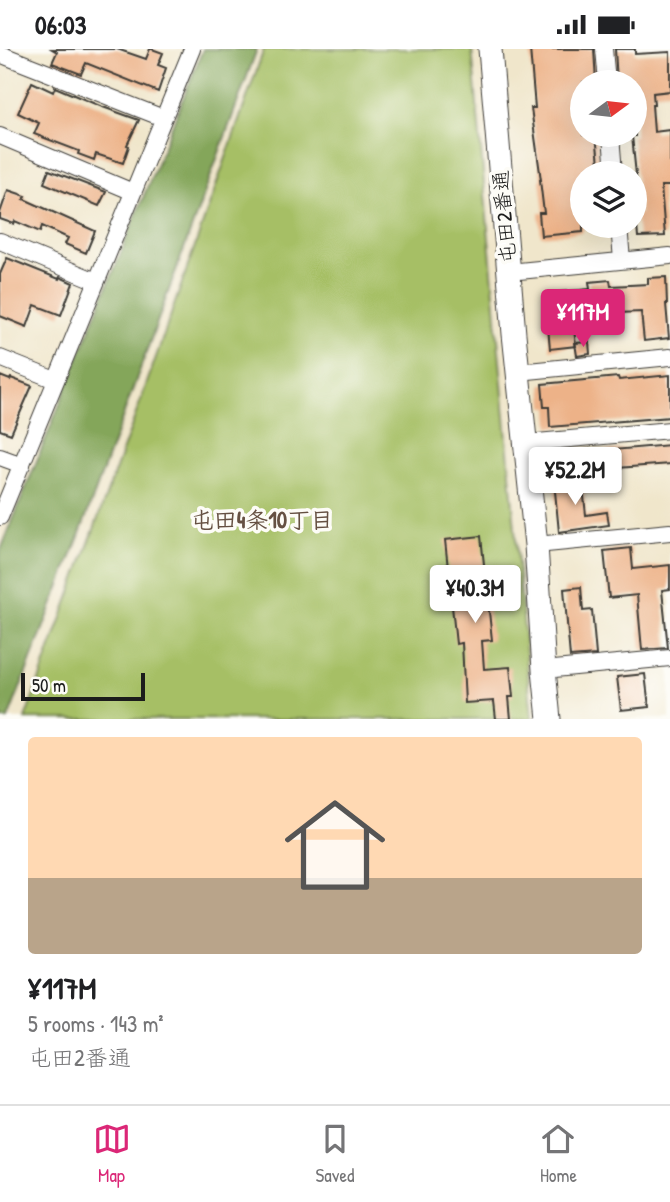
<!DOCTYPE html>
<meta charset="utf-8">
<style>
:root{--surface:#fff;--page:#f6f6f6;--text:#202124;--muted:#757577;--line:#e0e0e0;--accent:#db2777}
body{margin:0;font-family:"Patrick Hand","Klee One",sans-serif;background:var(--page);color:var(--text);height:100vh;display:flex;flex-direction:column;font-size:26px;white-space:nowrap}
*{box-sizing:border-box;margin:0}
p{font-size:23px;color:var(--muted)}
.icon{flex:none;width:38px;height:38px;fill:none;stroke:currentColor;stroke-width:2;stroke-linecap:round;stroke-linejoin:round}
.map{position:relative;height:670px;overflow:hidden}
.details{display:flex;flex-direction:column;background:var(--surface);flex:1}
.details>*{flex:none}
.needle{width:46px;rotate:75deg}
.controls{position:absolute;left:570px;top:21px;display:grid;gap:14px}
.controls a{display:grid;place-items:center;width:77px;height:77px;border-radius:50%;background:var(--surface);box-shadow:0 7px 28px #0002;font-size:35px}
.scale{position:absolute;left:21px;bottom:18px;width:124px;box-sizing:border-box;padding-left:7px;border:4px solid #1c1c1c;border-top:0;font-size:19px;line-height:24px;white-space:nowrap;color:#1c1c1c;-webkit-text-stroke:5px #fdfcf7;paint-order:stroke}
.price{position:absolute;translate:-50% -60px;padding:0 16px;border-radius:7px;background:#fff;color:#222;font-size:23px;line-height:46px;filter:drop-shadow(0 2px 4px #0008)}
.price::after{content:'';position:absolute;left:50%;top:42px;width:21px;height:16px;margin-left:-10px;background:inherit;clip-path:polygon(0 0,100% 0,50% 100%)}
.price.on{background:var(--accent);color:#fff}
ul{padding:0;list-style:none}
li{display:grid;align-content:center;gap:14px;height:371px;padding:0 28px}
li span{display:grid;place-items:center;height:217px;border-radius:7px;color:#555}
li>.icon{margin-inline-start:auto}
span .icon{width:126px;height:126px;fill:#fffc;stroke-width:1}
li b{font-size:30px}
.status{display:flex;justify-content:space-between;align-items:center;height:49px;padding:0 35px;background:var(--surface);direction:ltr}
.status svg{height:19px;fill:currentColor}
.menu{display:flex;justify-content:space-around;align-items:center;height:98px;border-top:2px solid var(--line);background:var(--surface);font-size:19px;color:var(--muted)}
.menu a{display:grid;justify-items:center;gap:4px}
.menu .on{color:var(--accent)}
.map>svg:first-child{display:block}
.green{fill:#a6bf65;stroke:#616e40;stroke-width:2}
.forest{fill:#84a65a;stroke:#50613b;stroke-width:2}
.building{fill:#edb288}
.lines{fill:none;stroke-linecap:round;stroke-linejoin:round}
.street-casing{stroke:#3c3a36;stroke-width:18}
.secondary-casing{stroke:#3c3a36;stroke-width:25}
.street{stroke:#fff;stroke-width:16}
.secondary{stroke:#fff;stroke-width:23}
.labels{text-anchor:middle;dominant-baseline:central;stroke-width:7;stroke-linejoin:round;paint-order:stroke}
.street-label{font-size:21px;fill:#1c1c1c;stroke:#fdfcf7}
.neighbourhood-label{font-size:23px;font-weight:bold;fill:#655042;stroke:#fdfcf7}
</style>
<div class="status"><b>06:03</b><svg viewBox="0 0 49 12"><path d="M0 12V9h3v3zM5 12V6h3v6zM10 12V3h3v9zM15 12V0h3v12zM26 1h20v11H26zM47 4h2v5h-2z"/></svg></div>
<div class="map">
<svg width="670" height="670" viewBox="0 0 670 670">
<rect width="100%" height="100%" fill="#fdfcf7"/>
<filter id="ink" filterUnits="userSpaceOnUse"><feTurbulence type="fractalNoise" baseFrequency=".0143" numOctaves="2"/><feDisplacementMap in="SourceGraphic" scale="14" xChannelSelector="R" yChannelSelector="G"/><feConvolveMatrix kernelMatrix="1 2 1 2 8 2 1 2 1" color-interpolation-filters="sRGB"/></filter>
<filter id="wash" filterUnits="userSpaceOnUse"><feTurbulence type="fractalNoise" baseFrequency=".00686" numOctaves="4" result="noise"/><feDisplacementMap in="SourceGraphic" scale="28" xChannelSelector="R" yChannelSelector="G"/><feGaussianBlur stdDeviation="1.57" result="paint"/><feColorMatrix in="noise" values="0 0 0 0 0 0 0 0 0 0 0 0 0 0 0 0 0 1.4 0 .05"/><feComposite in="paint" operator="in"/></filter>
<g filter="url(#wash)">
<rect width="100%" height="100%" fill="#f0e6cb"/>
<path class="green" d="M264 0H472L532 670H25L142 348Z"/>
<path class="forest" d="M203 0H257L78 490 8 670H0V503Z"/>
<g id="blocks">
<path class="building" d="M52 0H117L146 10 150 0H152L163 4 158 16 166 19 158 43 86 14 81 25 52 14 57 3Z
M530 0H594L596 33H583V86H596L600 124H583V183L541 187 539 164H544L540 131H541L531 59H535Z
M615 0H635V5L670 3V42L653 44 654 56H652L654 83 670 81V137H661L665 187 638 188 636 165H640L632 87H635V33H617Z
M32 33 53 43 55 38 100 57 139 71 127 96 129 97 123 114 96 105 94 111 78 105 79 102 34 85 39 74 18 64Z
M49 121 106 143 99 157 44 134Z
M8 141 26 147 24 150 95 182 86 204 65 195 68 189 42 177 40 183 15 172 14 175 0 170V164Z
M7 209 59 230 60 228 73 234 61 266 35 256 27 278 0 267V225Z
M666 228 667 255H666L669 289 644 292 641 263 618 264 617 250 571 255 576 297 550 300 548 278H551L549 244 590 240 589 233 610 231 611 237 648 235V229Z
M589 293 590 305 577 307 575 294Z
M670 326V368L550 378 549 358H544L542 335 618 328 619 331Z
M0 327 10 331 11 329 32 337 11 385 0 381Z
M670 396V415L577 422 574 402 590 400V403Z
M582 429 586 466 607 463 609 476 559 483 554 432Z
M481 487 492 591 482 592 484 620 510 618 513 648H509L511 670H496L494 652 465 654 462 594 456 595 445 491Z
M631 499 633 520 670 516V540L662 541 668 599 642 601 637 546 609 549 604 502Z
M581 538 583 562 592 561 596 606 570 608 564 540Z
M645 625 649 658 621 661 617 628Z"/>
</g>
</g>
<g filter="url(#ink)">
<use href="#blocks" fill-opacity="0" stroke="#3c3a36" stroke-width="2"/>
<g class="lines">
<defs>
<path id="street" d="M604 0 607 33
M0 5 163 69
M611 86 614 124
M0 87 133 143
M619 177 622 211
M0 192 96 232
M509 223 670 207
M0 309 55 331
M518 323 670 308
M526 394 670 381
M0 408 22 416
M0 468 192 0
M536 496 670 483
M544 621 670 609"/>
<path id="secondary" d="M490 0 514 285 536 496 544 621 549 670"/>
</defs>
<use href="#street" class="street-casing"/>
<use href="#secondary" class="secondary-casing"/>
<use href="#street" class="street"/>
<use href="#secondary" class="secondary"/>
</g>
</g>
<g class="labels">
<g class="street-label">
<text transform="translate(504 168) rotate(-95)">屯田2番通</text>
</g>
<g class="neighbourhood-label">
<text x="262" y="470">屯田4条10丁目</text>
</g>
</g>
</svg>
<div class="controls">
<a><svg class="needle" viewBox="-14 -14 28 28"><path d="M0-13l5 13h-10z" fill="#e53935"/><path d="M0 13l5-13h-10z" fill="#757577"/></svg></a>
<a><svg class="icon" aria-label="layers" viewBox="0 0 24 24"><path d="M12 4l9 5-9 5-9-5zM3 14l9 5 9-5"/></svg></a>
</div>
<div class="scale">50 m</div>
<b class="price on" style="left:583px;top:300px">¥117M</b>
<b class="price" style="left:575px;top:458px">¥52.2M</b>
<b class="price" style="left:475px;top:576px">¥40.3M</b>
</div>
<section class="details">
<ul>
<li><span style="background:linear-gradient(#ffd9b3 65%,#b9a48a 0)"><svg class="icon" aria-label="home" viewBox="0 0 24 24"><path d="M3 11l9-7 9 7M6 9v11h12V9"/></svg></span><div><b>¥117M</b><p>5 rooms · 143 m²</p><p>屯田2番通</p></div></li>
</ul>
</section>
<nav class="menu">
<a class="on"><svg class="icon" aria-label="map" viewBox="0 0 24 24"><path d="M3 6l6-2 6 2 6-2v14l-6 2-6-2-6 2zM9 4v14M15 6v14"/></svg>Map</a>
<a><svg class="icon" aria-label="saved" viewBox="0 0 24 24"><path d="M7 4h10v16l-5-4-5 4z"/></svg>Saved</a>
<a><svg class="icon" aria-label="home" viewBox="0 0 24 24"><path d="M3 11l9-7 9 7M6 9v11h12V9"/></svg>Home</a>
</nav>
